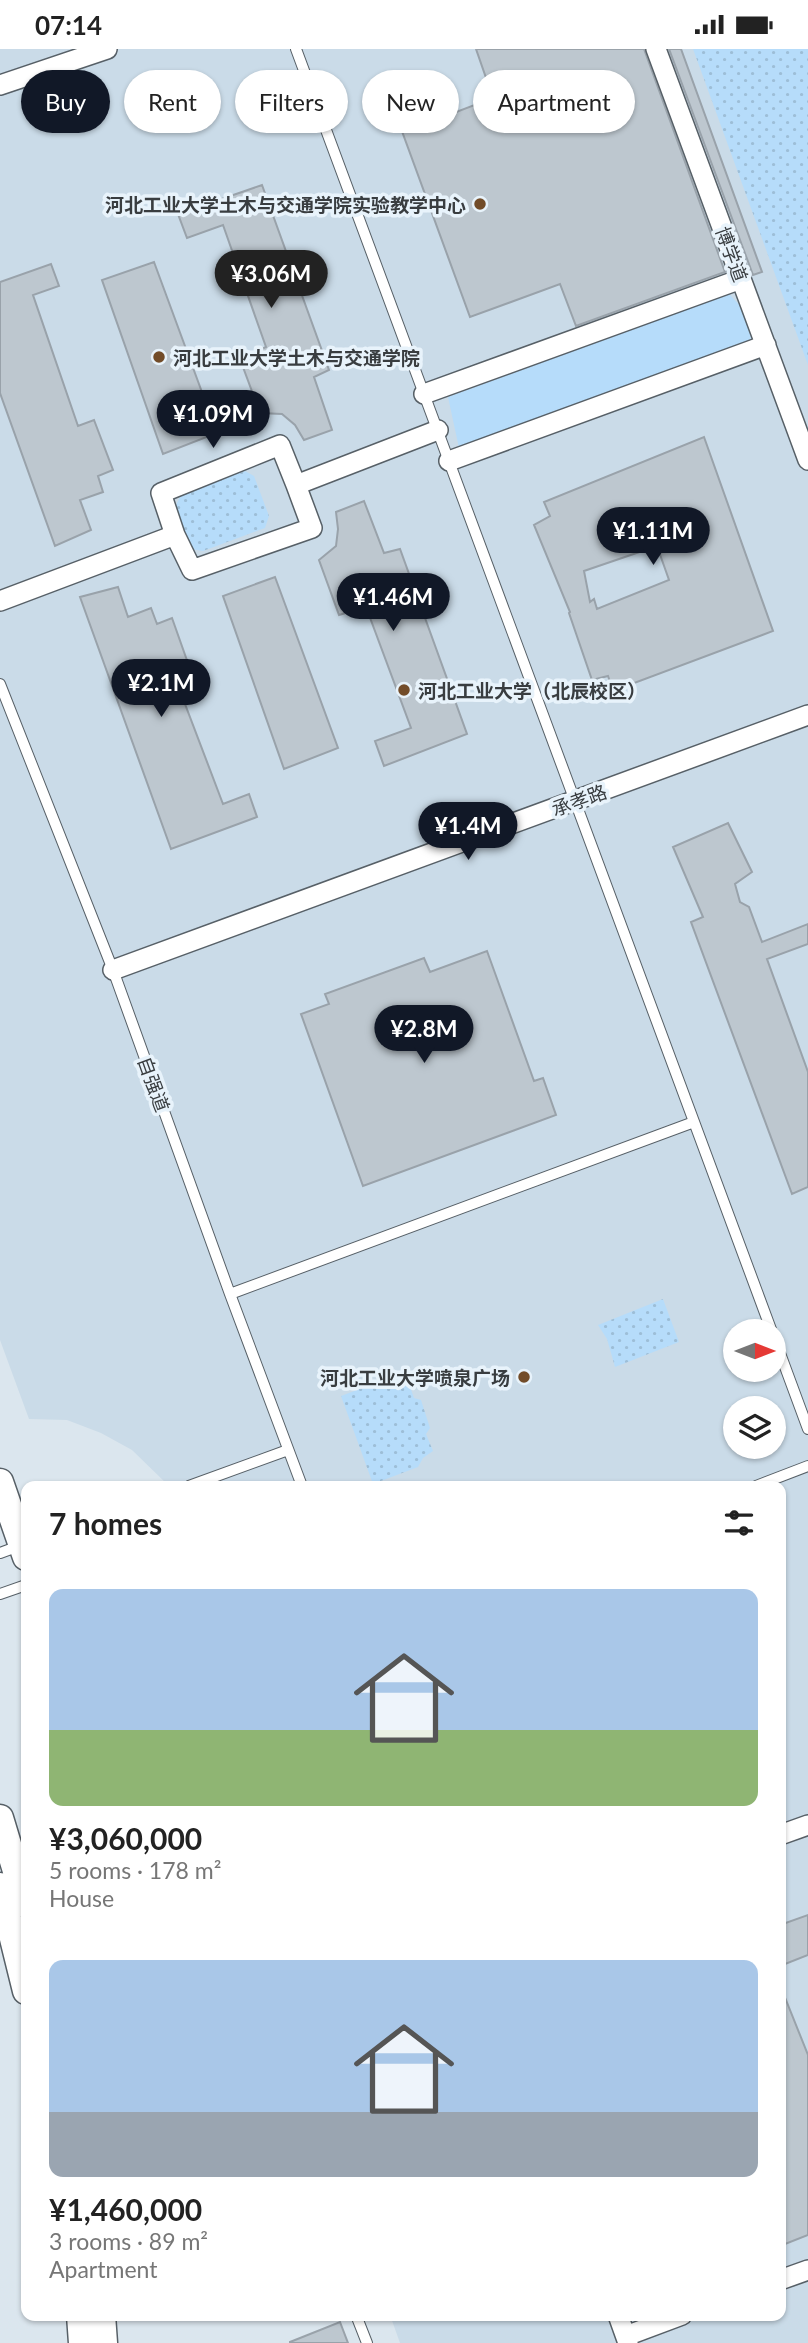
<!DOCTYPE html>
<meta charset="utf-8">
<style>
:root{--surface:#fff;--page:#f6f6f6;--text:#222;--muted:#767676;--accent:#111827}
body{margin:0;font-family:Lato,"Noto Sans SC",sans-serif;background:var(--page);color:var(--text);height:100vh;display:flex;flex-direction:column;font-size:26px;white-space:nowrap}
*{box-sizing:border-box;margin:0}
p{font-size:23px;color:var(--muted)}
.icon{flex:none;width:38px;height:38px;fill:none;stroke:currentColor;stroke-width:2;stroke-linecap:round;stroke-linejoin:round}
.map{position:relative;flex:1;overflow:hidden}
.sheet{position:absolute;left:21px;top:1432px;width:765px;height:840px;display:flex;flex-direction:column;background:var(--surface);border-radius:14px;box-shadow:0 2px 5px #0004}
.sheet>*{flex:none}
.banner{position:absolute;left:21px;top:21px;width:766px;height:63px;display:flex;gap:14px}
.needle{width:46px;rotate:90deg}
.buttons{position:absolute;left:723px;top:1270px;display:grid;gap:14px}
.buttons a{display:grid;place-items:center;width:63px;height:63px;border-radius:50%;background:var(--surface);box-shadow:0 2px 5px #0004;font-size:35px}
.price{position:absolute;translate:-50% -60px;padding:0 16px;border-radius:24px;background:var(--accent);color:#fff;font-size:23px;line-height:46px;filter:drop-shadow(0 2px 4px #0008)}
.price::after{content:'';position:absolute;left:50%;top:42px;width:21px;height:16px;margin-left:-10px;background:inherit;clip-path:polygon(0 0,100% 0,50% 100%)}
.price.active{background:#222;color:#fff}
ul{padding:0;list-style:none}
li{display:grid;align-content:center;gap:14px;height:371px;padding:0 28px}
li span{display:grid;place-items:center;height:217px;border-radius:14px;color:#555}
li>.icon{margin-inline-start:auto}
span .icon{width:126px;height:126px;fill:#fffc;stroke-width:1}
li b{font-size:30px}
h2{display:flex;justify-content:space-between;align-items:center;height:84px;padding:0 28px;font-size:30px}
.pill{padding:0 24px;border-radius:32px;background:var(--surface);box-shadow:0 2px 5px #0004;font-size:24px;line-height:63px}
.pill.active{background:var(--accent);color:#fff}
.status{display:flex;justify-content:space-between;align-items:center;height:49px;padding:0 35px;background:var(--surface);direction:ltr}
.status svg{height:19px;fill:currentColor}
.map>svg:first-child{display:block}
.built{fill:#cadbe8;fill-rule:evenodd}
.grass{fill:url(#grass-dots)}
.park{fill:#b6dcfa}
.building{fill:#bdc7cf;stroke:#99a2aa;stroke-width:2;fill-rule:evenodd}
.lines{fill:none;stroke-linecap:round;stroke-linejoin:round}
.lane-casing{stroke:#576067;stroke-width:12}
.street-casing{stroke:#576067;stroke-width:22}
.secondary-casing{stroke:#576067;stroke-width:29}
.lane{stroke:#fff;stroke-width:10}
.street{stroke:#fff;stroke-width:19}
.secondary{stroke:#fff;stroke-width:26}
.poi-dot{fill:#724c29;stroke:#e8f3fb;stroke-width:2.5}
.labels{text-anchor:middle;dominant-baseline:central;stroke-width:7;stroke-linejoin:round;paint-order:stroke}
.poi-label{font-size:19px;font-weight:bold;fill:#393d40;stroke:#e8f3fb;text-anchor:end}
.street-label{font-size:19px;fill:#393d40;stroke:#e8f3fb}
</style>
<div class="status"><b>07:14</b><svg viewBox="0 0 49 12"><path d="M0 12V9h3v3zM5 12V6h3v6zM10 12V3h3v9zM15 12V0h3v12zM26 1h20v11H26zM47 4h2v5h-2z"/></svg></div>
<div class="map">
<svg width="808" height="2294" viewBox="0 0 808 2294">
<defs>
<pattern id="grass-dots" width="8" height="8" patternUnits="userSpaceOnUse" patternTransform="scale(1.75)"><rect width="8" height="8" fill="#b6dcfa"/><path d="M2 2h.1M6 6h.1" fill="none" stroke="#9dbed7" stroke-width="1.8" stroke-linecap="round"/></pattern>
</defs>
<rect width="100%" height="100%" fill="#dbe6ee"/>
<path class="built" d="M0 0H808V2294H400L390 2266H780V1437H169L132 1401 101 1384 67 1371 29 1370 0 1291ZM735 1283H774V1321H735ZM735 1360H774V1398H735Z"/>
<path class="grass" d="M693 0H808V316Z
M245 422 254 427 269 467 265 479 203 502 191 500 175 458 181 446Z
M663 1250 679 1293 615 1318 607 1290 598 1276Z
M389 1329 396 1333 408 1332 414 1349 421 1351 430 1379 426 1385 433 1402 423 1409 418 1418 373 1435 341 1347Z"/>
<path class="park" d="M729 245 749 266 751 295 459 399 448 348Z"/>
<path class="building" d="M476 0H644L725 223 576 277 560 235 470 268 399 74 430 63 433 72 493 49Z
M669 0H681L762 223 753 226Z
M262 136 329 321 314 328 332 381 304 391 295 376 282 365 260 364 240 310 266 298 223 176 187 189 178 165Z
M154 213 217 384 163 405 102 231Z
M51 215 59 237 33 246 78 377 94 371 113 421 98 427 103 443 80 451 91 481 55 497 0 344V233Z
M704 388 773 582 613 642 608 627 592 631 569 564 570 563 534 476 550 467 544 453ZM657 497 669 531 597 560 594 550 590 553 584 522Z
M364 452 384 504 400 500 467 685 384 717 375 692 411 679 366 558 339 566 319 511 336 497 338 480 336 463Z
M275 528 338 699 284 720 223 547Z
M118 538 128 568 151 559 157 575 172 569 190 620 174 626 223 755 249 745 257 768 171 800 80 548Z
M728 774 752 823 735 835 740 853 749 858 762 893 808 875V895L767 910 808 1023V1138L792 1145 691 873 703 868 673 798Z
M487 902 534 1032 543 1029 556 1066 363 1137 301 965 329 955 325 945 424 909 430 923Z
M808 1866V1906L780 1917V1876Z
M780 1936 808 2006V2186L780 2197Z
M340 2273 348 2294H290V2293Z"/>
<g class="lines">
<defs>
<path id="lane" d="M296 0 772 1283
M0 635 113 921 230 1245 302 1437
M230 1245 694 1073
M774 1288 808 1380
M189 1437 288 1401
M756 1437 808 1417
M0 1504 19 1497
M0 1545 26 1536
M356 2266 367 2294"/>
<path id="street" d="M656 0 808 411
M0 36 107 0
M424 345 741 230
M449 412 766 296
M175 486 161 444 280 396 296 436
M0 552 175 486 192 521 312 479 296 436 438 381
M113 921 808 666
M780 1786 808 1776
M780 2231 808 2221
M618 2266 628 2294
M626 2287 682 2266"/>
<path id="secondary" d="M0 1433 26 1508
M0 1769 26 1855
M0 1837 26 1942
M80 2266 82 2294
M102 2266 104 2294"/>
</defs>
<use href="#lane" class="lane-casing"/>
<use href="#street" class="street-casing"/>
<use href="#secondary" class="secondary-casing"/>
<use href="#lane" class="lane"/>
<use href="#street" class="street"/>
<use href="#secondary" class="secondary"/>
</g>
<g class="poi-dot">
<circle cx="480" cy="155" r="7"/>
<circle cx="159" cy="308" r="7"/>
<circle cx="404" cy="641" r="7"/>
<circle cx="524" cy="1328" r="7"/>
</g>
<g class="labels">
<g class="poi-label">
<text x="466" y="155">河北工业大学土木与交通学院实验教学中心</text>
<text x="173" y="308" text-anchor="start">河北工业大学土木与交通学院</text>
<text x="418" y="641" text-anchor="start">河北工业大学（北辰校区）</text>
<text x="510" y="1328">河北工业大学喷泉广场</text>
</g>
<g class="street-label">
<text transform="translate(732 205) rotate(70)">博学道</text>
<text transform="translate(579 751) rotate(-20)">承孝路</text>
<text transform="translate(154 1035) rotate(70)">自强道</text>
</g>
</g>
</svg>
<div class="buttons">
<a><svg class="needle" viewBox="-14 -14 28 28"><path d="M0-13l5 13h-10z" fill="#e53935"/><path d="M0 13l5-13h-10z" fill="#767676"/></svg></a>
<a><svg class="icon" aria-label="layers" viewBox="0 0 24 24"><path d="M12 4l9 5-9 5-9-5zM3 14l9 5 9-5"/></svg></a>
</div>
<b class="price active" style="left:271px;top:261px">¥3.06M</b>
<b class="price" style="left:213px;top:401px">¥1.09M</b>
<b class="price" style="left:653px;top:518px">¥1.11M</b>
<b class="price" style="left:393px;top:584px">¥1.46M</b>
<b class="price" style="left:161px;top:670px">¥2.1M</b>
<b class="price" style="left:468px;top:813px">¥1.4M</b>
<b class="price" style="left:424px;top:1016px">¥2.8M</b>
<div class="banner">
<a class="pill active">Buy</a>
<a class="pill">Rent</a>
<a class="pill">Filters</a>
<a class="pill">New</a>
<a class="pill">Apartment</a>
</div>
<section class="sheet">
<h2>7 homes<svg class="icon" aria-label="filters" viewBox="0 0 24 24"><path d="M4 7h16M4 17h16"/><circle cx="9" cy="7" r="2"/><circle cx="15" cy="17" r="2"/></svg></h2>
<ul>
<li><span style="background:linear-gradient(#a9c7e8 65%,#8fb573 0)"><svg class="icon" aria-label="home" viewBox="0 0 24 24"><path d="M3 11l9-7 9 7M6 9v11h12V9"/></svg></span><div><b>¥3,060,000</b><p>5 rooms · 178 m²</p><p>House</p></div></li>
<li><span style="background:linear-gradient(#a9c7e8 70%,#9aa5b1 0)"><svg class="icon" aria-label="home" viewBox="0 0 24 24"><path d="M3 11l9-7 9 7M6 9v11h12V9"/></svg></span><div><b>¥1,460,000</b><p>3 rooms · 89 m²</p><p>Apartment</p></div></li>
</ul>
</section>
</div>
